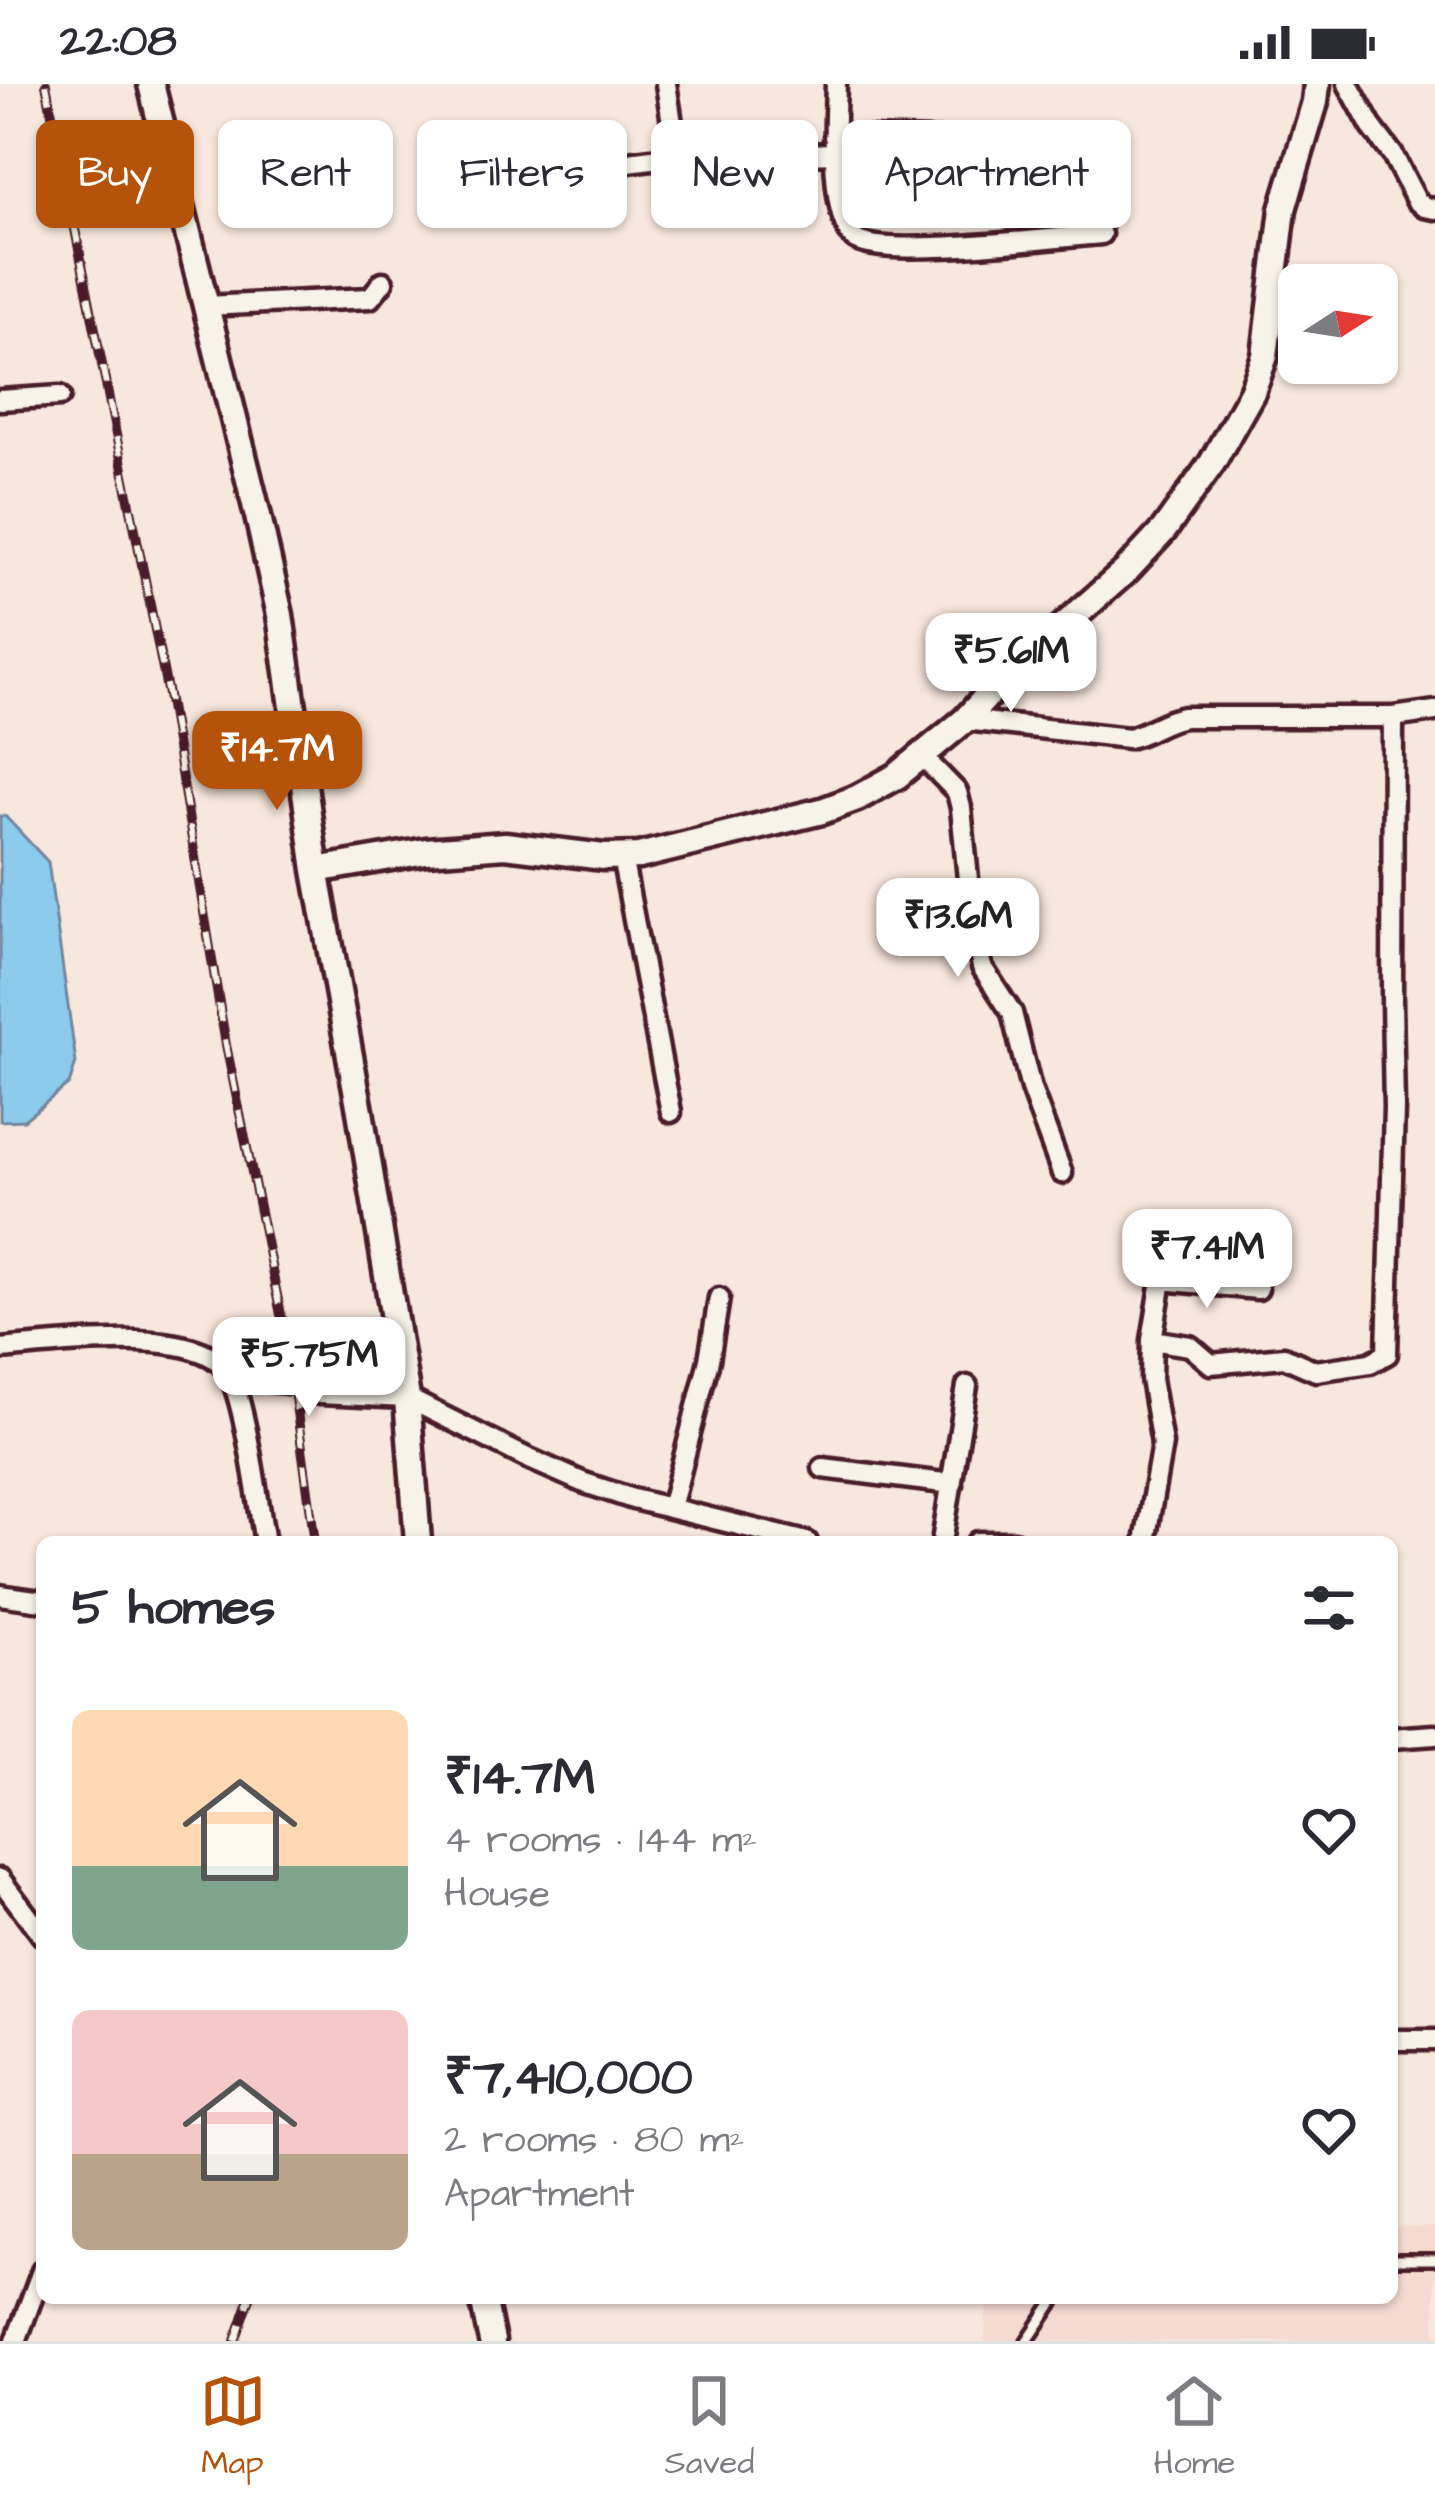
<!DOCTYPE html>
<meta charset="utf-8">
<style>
:root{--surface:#fff;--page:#f7f7f7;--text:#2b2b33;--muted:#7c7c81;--line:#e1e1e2;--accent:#b45309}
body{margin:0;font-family:"Architects Daughter",sans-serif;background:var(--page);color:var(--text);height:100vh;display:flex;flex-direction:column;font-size:45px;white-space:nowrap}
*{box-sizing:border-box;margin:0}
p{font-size:39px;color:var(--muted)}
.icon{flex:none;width:66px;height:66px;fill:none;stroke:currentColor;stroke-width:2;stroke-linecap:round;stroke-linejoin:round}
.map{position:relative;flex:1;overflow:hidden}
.sheet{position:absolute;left:36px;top:1452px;width:1362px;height:768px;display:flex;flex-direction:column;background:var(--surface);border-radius:18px;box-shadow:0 3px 9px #0004}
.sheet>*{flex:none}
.banner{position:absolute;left:36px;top:36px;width:1365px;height:108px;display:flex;gap:24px}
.needle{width:78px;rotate:78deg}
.controls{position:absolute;left:1278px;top:180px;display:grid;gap:24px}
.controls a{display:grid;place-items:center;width:120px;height:120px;border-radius:18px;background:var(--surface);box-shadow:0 3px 9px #0004;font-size:60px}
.price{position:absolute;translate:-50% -102px;padding:0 27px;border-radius:24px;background:#fff;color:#222;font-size:39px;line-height:78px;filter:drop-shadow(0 3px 6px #0008)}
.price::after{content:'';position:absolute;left:50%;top:72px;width:36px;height:27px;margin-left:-18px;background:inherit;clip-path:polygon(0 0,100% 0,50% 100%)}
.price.active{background:var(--accent);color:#fff}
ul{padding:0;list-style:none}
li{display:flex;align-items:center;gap:36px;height:300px;padding:0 36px}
li span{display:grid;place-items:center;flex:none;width:336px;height:240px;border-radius:18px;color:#555}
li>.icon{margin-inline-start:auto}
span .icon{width:144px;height:144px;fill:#fffc;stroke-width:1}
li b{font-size:51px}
h2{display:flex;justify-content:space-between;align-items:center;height:144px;padding:0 36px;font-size:51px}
.pill{padding:0 42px;border-radius:18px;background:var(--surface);box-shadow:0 3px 9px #0004;font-size:42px;line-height:108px}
.pill.active{background:var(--accent);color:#fff}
.status{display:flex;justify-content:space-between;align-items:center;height:84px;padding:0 60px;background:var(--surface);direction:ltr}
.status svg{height:33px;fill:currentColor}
.tabs{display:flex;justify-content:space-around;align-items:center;height:168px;border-top:3px solid var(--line);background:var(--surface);font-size:33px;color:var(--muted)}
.tabs a{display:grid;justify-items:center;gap:6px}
.tabs .active{color:var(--accent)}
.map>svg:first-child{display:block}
.built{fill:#f5dad0}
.water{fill:#8ccbec;stroke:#72869f;stroke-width:3}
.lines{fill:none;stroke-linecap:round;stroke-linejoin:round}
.service-casing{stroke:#4a1f2b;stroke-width:18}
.minor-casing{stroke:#4a1f2b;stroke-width:27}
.tertiary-casing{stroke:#4a1f2b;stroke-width:33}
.service{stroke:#f7f3e8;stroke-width:9}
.minor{stroke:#f7f3e8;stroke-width:18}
.tertiary{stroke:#f7f3e8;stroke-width:24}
.rail-casing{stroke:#4a1f2b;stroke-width:10}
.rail{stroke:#f7f3e8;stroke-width:6;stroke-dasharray:18;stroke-linecap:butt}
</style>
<div class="status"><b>22:08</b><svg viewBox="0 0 49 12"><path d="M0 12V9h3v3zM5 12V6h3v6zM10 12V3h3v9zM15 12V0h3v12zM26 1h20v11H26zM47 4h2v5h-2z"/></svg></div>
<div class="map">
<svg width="1435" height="2257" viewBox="0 0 1435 2257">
<rect width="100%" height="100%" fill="#f8e7dc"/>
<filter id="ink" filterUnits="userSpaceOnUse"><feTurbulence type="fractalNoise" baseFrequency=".00833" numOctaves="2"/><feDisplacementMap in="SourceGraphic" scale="24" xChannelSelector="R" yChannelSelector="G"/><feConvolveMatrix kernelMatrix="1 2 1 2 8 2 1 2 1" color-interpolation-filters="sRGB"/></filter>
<g filter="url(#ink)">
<path class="built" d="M1392 2143H1435V2257H985L987 2214H1392Z"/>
<path class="water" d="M0 732H5L48 778 76 979 69 1000 24 1036 0 1037Z"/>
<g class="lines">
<defs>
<path id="service" d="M1392 2175H1435
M1027 2257 1056 2214"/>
<path id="minor" d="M666 0 674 52 684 71 698 74 833 69
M836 0C835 33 829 131 854 154 877 176 1061 153 1101 150
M1348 0 1371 42 1393 71 1416 116 1424 123 1435 125
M834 53 932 56 1079 54
M451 67 554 76 628 78 684 71
M205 222 370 214 383 198
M0 316 60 312
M965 636 1128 654C1148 650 1163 636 1184 633H1393L1435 627
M922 672 957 708 961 724 972 836 982 883 1012 929 1031 1005 1062 1089
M622 773 671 1028
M1162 1196 1258 1205
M1152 1256 1190 1262 1211 1280 1284 1273 1316 1287 1370 1279 1387 1270 1394 1024 1392 917 1393 633
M0 1265C52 1261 192 1240 226 1285 245 1310 258 1422 265 1458
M231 1293 307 1301 319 1310 407 1314 525 1373 582 1398 633 1415 807 1458
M823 1384 952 1400
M671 1424 709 1276 719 1214
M942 1458 967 1302
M978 1458H1014
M1145 1458 1162 1360 1151 1295 1152 1256 1162 1196 1164 1150
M0 1511 42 1517
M1392 1654 1435 1651
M0 1795 42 1851
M1392 1956H1435
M16 2257 42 2187"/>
<path id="tertiary" d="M151 0 258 432 280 531 316 786 360 1027 407 1314 418 1458
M316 786 426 767 505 761 604 773 639 772 822 727 857 714 897 692 965 636 999 599 1127 486 1164 446 1212 379 1252 308 1265 272 1283 125 1315 18 1317 0
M483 2214 492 2257"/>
</defs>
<use href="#service" class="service-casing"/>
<use href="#minor" class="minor-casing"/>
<use href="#tertiary" class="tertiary-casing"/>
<use href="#service" class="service"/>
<use href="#minor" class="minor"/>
<use href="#tertiary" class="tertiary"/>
<defs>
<path id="rail" d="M46 0 169 616 226 961 289 1270 315 1458
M235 2257 250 2214"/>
</defs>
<use href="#rail" class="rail-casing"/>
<use href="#rail" class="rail"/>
</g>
</g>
</svg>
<div class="controls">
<a><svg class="needle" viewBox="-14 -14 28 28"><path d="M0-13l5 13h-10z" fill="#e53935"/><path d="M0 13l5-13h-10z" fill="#7c7c81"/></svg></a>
</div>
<b class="price" style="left:1011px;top:631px">₹5.61M</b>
<b class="price active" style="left:277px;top:729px">₹14.7M</b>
<b class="price" style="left:958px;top:896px">₹13.6M</b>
<b class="price" style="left:1207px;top:1227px">₹7.41M</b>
<b class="price" style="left:309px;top:1335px">₹5.75M</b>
<div class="banner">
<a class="pill active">Buy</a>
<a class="pill">Rent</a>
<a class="pill">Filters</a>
<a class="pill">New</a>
<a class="pill">Apartment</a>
</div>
<section class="sheet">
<h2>5 homes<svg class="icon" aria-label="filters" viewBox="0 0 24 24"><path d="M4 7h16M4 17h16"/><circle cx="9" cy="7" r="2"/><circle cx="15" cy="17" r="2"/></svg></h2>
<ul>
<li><span style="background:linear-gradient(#ffd9b3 65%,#7fa58c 0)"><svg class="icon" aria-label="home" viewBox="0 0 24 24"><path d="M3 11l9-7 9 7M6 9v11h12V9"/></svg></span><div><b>₹14.7M</b><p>4 rooms · 144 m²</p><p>House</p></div><svg class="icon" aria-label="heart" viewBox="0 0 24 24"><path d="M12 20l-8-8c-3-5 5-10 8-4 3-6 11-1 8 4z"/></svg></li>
<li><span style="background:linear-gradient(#f6c9c9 60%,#b9a48a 0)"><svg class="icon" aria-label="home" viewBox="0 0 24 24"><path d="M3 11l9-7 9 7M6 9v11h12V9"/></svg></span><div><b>₹7,410,000</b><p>2 rooms · 80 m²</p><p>Apartment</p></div><svg class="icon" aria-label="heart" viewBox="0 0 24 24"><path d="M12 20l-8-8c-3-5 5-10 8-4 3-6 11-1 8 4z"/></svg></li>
</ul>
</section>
</div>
<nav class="tabs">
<a class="active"><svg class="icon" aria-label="map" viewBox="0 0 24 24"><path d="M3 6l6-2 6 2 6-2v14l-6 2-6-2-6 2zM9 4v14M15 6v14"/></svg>Map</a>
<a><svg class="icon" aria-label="saved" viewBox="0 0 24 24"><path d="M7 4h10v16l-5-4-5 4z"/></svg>Saved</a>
<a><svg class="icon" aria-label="home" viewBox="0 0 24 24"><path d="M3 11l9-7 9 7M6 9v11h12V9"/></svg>Home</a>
</nav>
